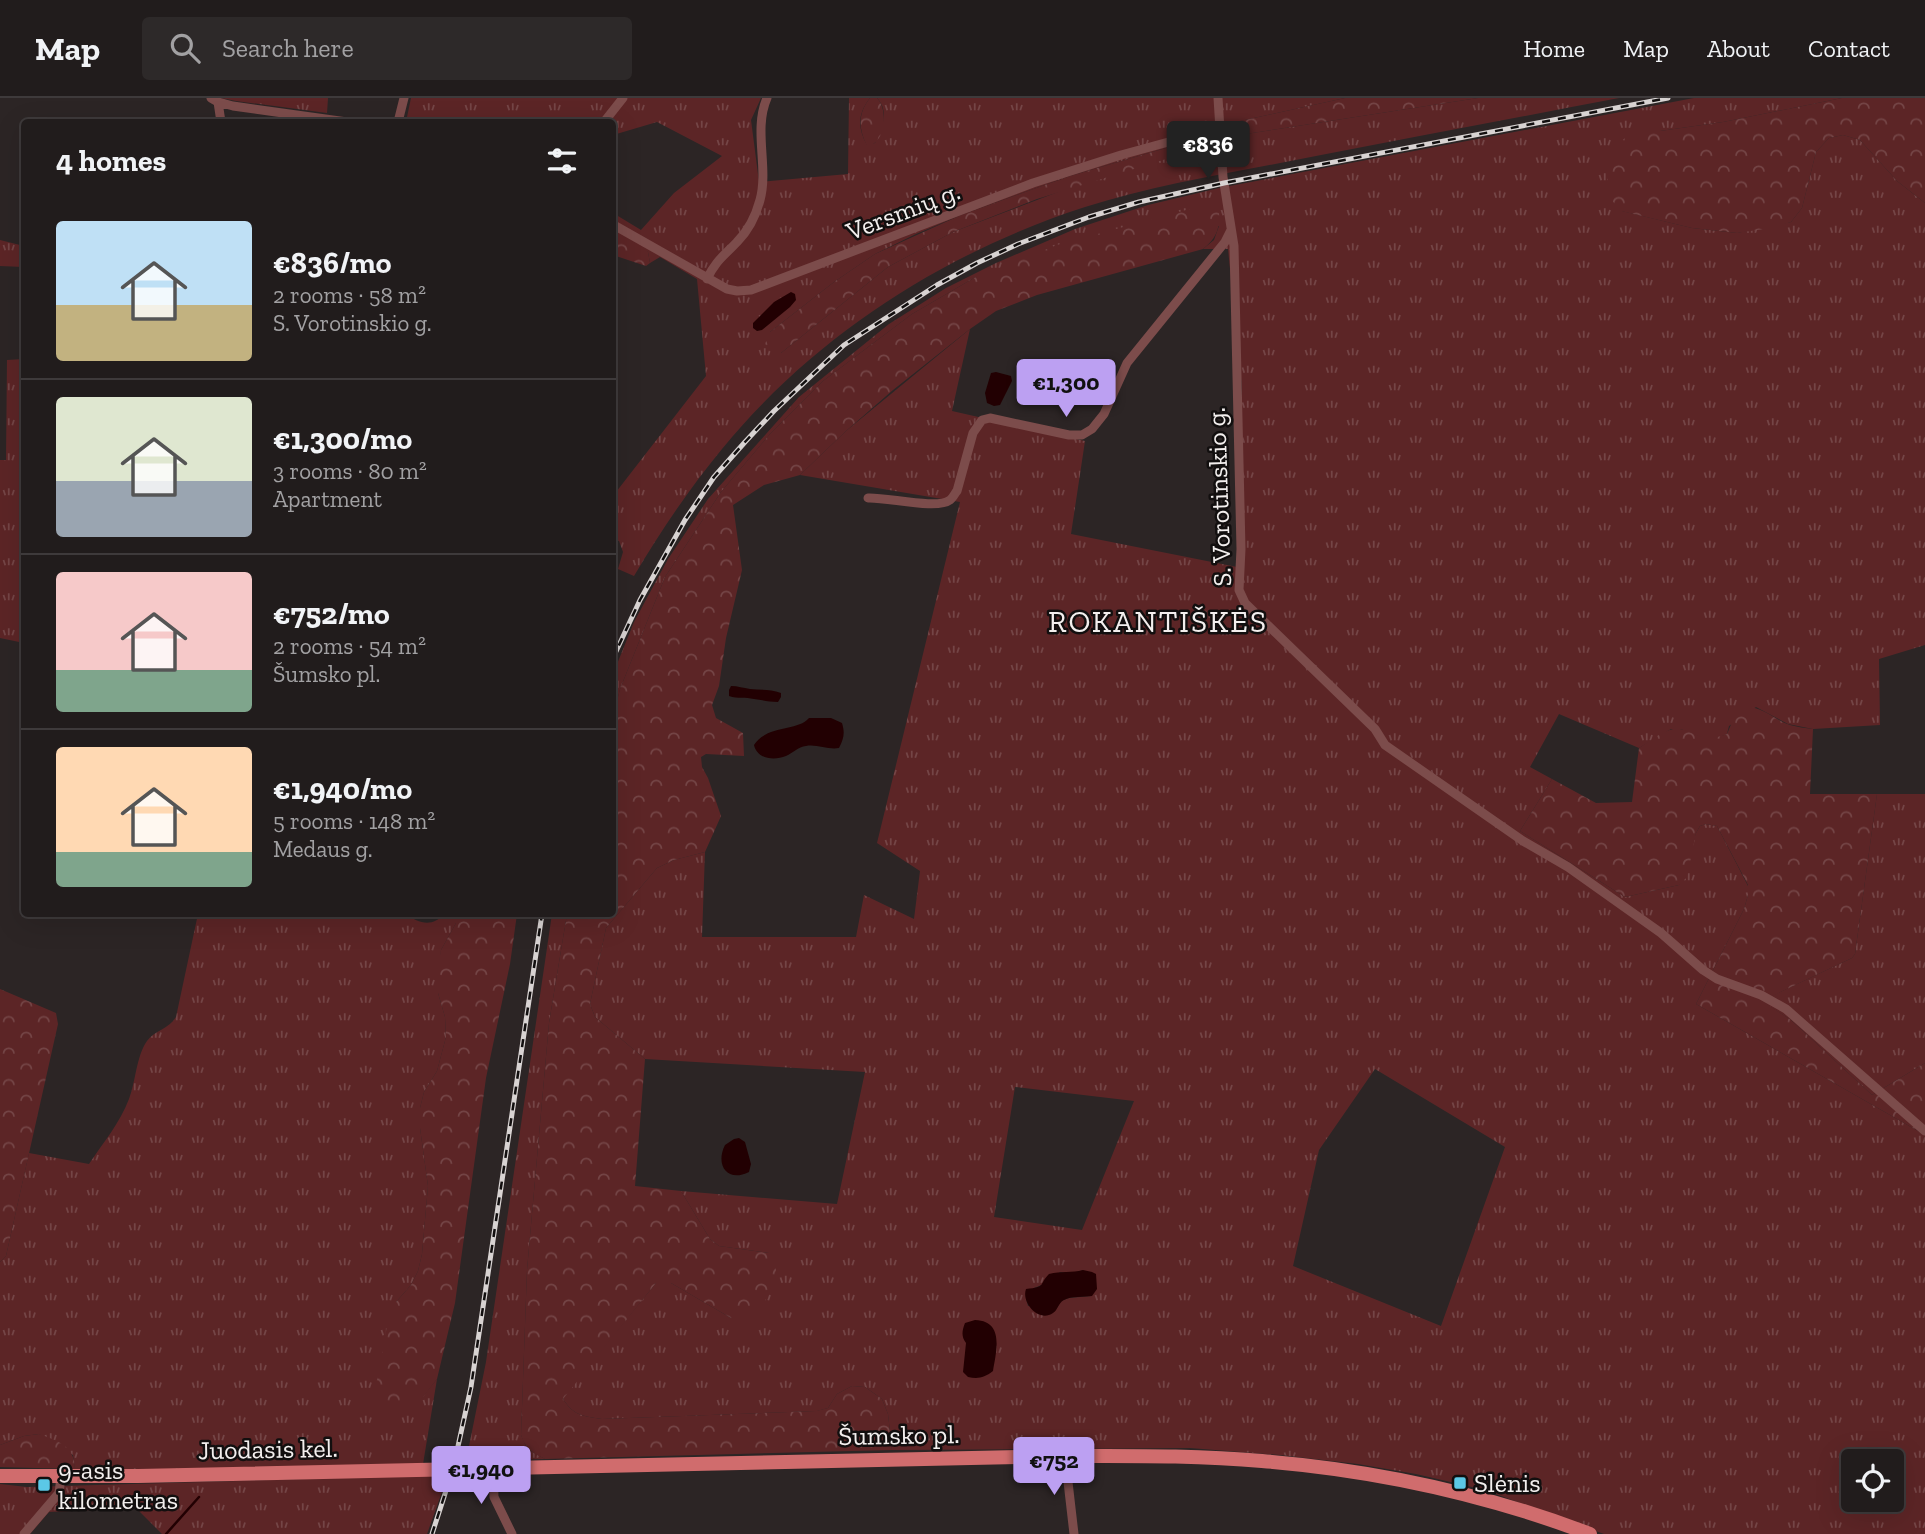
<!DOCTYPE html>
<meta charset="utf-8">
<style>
:root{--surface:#211c1c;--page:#2d2929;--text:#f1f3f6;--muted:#a2a1a3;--line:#3e3a3b;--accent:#bca0f2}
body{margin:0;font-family:"Zilla Slab",serif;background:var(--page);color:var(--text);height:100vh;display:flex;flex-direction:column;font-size:26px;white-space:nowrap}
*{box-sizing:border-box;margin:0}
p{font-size:23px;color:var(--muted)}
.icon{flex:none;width:38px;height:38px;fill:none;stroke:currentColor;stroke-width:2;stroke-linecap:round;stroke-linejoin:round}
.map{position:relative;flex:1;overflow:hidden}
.sheet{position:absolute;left:21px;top:21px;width:595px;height:798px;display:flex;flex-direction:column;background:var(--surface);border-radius:7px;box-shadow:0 7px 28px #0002,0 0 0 2px var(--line)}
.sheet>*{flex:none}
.buttons{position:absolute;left:1841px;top:1351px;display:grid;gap:14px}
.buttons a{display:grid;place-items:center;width:63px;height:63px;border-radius:7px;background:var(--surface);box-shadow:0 7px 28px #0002,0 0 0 2px var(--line);font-size:35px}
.price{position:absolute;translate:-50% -60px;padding:0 16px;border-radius:7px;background:var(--accent);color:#111;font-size:23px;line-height:46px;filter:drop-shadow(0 2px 4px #0008)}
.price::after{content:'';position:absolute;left:50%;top:42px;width:21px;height:16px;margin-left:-10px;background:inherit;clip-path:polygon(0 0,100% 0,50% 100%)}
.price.active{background:#222;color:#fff}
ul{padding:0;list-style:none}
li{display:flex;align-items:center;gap:21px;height:175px;padding:0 35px}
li+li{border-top:2px solid var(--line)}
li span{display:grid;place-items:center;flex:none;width:196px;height:140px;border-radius:7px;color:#555}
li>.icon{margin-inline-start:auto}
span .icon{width:84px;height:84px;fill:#fffc;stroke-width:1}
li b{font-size:30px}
h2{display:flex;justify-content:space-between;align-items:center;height:84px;padding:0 35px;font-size:30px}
header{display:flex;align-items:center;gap:42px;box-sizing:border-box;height:98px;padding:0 35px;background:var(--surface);border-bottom:2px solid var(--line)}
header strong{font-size:33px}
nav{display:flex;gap:38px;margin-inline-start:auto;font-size:24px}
.search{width:490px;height:63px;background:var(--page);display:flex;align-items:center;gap:18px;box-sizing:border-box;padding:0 24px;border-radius:7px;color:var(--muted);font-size:26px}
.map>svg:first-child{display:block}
.grass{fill:url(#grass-tufts);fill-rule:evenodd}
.forest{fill:url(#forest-crowns)}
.water{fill:#220002}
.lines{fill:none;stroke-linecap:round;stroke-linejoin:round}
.stream{stroke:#220002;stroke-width:2.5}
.minor{stroke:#7c4c4b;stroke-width:9}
.primary{stroke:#d06c6d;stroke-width:14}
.rail-casing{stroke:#d8d3d2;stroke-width:5}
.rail{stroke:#120f0f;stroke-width:2.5;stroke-dasharray:8;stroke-linecap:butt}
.poi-dot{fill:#5bc8e6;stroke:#120f0f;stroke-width:2.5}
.labels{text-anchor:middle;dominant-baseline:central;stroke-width:5;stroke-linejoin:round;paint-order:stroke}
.street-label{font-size:26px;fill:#f3efee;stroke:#120f0f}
.poi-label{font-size:26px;fill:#f3efee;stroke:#120f0f;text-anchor:start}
.quarter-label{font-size:30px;letter-spacing:2px;fill:#f3efee;stroke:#120f0f}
</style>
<header>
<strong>Map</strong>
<div class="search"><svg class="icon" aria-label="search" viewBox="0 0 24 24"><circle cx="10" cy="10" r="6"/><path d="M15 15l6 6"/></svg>Search here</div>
<nav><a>Home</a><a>Map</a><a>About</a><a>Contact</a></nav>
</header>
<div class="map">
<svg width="1925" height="1436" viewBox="0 0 1925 1436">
<defs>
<pattern id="grass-tufts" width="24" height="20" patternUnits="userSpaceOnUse" patternTransform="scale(1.75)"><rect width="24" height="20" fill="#5c2526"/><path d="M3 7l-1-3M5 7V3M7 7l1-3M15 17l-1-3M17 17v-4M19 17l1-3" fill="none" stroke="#744546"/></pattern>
<pattern id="forest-crowns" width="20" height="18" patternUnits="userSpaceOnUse" patternTransform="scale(1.75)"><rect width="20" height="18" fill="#5c2526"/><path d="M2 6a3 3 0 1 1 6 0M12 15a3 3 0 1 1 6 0" fill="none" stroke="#744546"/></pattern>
</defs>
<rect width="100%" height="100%" fill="#2c2525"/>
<path class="grass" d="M221 0H328L327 15 236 3Z
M411 0H761L751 22 759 84 848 76 849 0H870C858 15 857 30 867 47L875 45C882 30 890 14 877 0H1345L1231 25 1233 38 1478 0H1619C1520 19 1420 38 1321 57 1242 73 1161 85 1085 109 946 154 815 237 722 351 689 391 660 434 634 478L618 471 623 454 619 443 613 440V398L706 278 697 181 660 159 650 165 648 154 613 130V115L641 132 674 95 722 58 657 24 613 37 612 24H406ZM1197 41 953 134 888 169 781 255 770 234 834 184 875 156 916 136 961 117 1070 78Z
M1694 0H1842L1723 24 1660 33 1622 113 1692 130 1737 135 1791 124 1802 110 1816 54 1829 40 1843 37 1860 42 1897 83 1925 105V547L1879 561 1880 627 1813 631 1788 626 1756 609 1729 628 1727 636 1713 642 1703 640 1681 631H1671L1639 650 1559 616 1530 669 1552 681 1520 733 1625 799 1679 787 1696 735 1700 728 1706 726 1717 728 1748 788V797L1744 811 1696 906 1925 1037V1436H1604L1485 1392 1416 1376 1358 1366 1280 1357 1190 1350 892 1352 888 1316 882 1301 865 1289 852 1288 837 1296 828 1310 817 1313 602 1321C583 1318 574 1318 563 1301L568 1293 656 1185H671L731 1220 769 1155 719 1148 710 1141 681 1093 837 1106 865 974 645 961 595 919 590 906 606 830 657 770 674 762 705 754 702 839H856L864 797 914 821 920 773 877 745 960 404 800 377 846 333 970 231 952 313 1085 343 1071 436 1242 470V289L1228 151H1203L1214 142 1219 128 974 180 912 216 823 283 770 336 721 394 665 479 620 591 613 619V576L634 524 668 461 708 401 799 299 889 226 946 190 996 165 1075 131 1148 107 1219 90ZM1375 971 1505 1049 1441 1228 1293 1168 1319 1052ZM1015 989 1134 1003 1082 1132 994 1119ZM1083 1172 1092 1198 1069 1200 1061 1203 1057 1210 1028 1208 1026 1201 1034 1190 1044 1186 1060 1174 1074 1175ZM1853 1363H1892V1402H1853Z
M0 142 24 148V169L0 168Z
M24 261V545L0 540V362H6L7 262Z
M1877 696H1925V965L1872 997 1791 922 1761 903 1852 860 1855 856Z
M198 816H407C417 826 435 829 443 816H456V825L441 852 438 895 445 919 446 939 437 973 424 994 420 1010V1030L428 1088 422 1156 418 1173 411 1187 396 1204 420 1302 437 1281 423 1366 203 1371H75L73 1357 39 1336 24 1338 0 1347V1164L6 1158 29 1055 89 1066C103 1045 120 1025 129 1001 136 983 136 959 147 943 155 932 169 931 176 919Z
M552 816H567L549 925 527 1172 521 1337 527 1351 545 1361 466 1363 486 1264Z
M448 1377 427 1436H162L136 1410 49 1414 30 1436H0V1386L27 1389 132 1386Z"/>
<path class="forest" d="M870 0H877C889 12 885 47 867 48 858 30 858 15 870 0Z
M1345 0H1478L1233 38 1227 36 1225 31 1231 25Z
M1842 0H1925V105L1897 83 1860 42 1843 37 1829 40 1816 54 1802 110 1791 124 1771 130 1737 135 1692 130 1621 113 1608 98V75L1613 50 1625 40 1660 33 1723 24Z
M1197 41H1201C1202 48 1198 50 1192 53L1037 101 953 134 888 169 781 255C773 256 768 254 765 246L770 234 834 184 875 156 961 117 1070 78Z
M1212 110 1219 114C1220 132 1216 140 1203 151L1037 197 996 213 970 231 893 292 846 333 800 377 764 387 733 407 742 472 726 540 719 588 712 607 716 620 743 635 744 658 706 656 701 659 702 669 708 680 721 718 705 754 674 762 657 770 606 830 590 906 595 919 645 961 635 1088 681 1093 710 1141 719 1148 769 1155 776 1164V1180L760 1213 747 1221 731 1220 671 1185H656L563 1301C574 1318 583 1318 602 1321L816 1313 828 1310 837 1296 852 1288 865 1289 882 1301 888 1316 892 1352 545 1361C533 1355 525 1351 521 1337L527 1172 549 925 567 816H612L613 619 620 591 665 479 721 394 770 336 823 283 912 216 974 180 1057 147 1186 112Z
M612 130 644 149 648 154 650 165 646 168 613 157Z
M1746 609C1764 609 1773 621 1790 627 1797 629 1805 630 1813 631L1810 696H1877L1855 856 1852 860 1762 903 1791 922 1872 997 1925 965V1037L1696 906 1744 811 1748 797V787L1717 728 1706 726 1700 728 1696 735 1687 779 1679 787 1625 799 1520 733 1552 681 1596 705 1632 704 1639 650C1649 644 1662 633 1673 631 1694 628 1697 648 1727 636L1735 617Z
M456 816H517L510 866 486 980 455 1205 437 1281 420 1303 397 1316 382 1313 377 1303 376 1287 389 1217 396 1204 411 1187 418 1173 422 1156 428 1088 420 1030V1010L424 994 437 973 446 939 445 919 438 895V869L441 852 456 825Z
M0 891 56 915 58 926 6 1158 0 1164Z
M39 1336C58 1343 75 1348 75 1371L0 1369V1347L24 1338Z"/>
<path class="water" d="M791 194 795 196 796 202 790 209 762 232 757 233 753 230V225L774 204Z
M996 274 1011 278 1012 283 1000 307 994 308 987 305 985 295 991 275Z
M731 588C738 588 743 590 750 591 760 592 770 591 781 595V599L778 604C769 604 762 602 754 601 745 599 738 601 729 598V592Z
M809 620H831L842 625C845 635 844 640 839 650 828 652 817 646 806 648 798 649 793 655 786 658 774 663 757 661 754 647 768 626 797 634 809 620Z
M739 1040 745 1044 751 1066 749 1074C727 1085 715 1067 725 1047L734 1041Z
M1083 1172 1092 1174 1096 1176 1097 1191 1092 1198C1084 1199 1071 1198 1064 1202 1058 1205 1058 1212 1053 1215 1039 1225 1021 1205 1026 1191 1047 1189 1038 1187 1049 1176 1061 1173 1072 1175 1083 1172Z
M975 1222C1005 1223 996 1254 993 1273 984 1280 978 1281 968 1279L963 1274 966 1245C961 1238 962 1233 965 1225Z"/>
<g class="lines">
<path class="stream" d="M166 1436 199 1399"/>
<path class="minor" d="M211 0 218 4 233 8 347 24
M1218 0 1223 79 1234 148 1241 451 1239 492 1245 505 1375 631 1385 647 1523 743 1568 769 1661 835 1703 872 1717 881 1761 897 1786 911 1925 1033
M218 4 221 24
M398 24 404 0
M604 24 623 0
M612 126 727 191 737 193 751 192 1033 85 1121 57 1205 34 1220 32
M707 181C716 162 724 158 737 144 748 133 756 117 760 102 769 69 753 32 767 0
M868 400C887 399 937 412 950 402 953 400 955 395 957 393L973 335 982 322 990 320 1069 337H1082L1092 331 1104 316 1127 265 1225 144 1231 132
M1065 1358 1074 1436
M493 1371 494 1399 512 1436
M24 1436 59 1395 61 1379"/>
<path class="primary" d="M0 1378H138L1065 1358C1130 1358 1196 1357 1262 1363 1374 1372 1485 1396 1590 1436"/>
<defs>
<path id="rail" d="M612 562 640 502 685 422 714 379 745 344 774 313 844 247 937 187 977 165 1018 146 1089 119 1139 104 1224 85 1668 0
M432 1436 453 1371 471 1289 542 816"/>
</defs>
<use href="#rail" class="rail-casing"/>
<use href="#rail" class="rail"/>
</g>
<g class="poi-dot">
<rect x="1453" y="1378" width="14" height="14" rx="3.5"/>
<rect x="37" y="1380" width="14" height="14" rx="3.5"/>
</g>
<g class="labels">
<g class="street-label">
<text transform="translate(903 113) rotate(-21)">Versmių g.</text>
<text transform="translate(1219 399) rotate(-92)">S. Vorotinskio g.</text>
<text transform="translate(899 1337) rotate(-1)">Šumsko pl.</text>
<text transform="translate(268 1351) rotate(-1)">Juodasis kel.</text>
</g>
<g class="poi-label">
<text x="58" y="1372">9-asis<tspan x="58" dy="30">kilometras</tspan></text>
<text x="1474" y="1385">Slėnis</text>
</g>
<g class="quarter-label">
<text x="1158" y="524">ROKANTIŠKĖS</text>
</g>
</g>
</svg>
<div class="buttons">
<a><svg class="icon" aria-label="locate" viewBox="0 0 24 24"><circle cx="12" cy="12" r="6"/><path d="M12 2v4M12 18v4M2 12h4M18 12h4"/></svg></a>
</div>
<b class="price active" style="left:1208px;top:83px">€836</b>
<b class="price" style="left:1066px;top:321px">€1,300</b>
<b class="price" style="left:1054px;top:1399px">€752</b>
<b class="price" style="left:481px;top:1408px">€1,940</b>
<section class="sheet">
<h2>4 homes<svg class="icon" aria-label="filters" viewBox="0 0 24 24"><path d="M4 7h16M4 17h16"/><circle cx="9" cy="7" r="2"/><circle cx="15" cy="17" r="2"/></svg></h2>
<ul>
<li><span style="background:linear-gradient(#bfe0f5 60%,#c2b280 0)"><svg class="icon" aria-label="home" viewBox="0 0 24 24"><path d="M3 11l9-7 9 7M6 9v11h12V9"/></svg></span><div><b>€836/mo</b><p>2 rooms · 58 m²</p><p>S. Vorotinskio g.</p></div></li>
<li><span style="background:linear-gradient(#dfe7d0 60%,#9aa5b1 0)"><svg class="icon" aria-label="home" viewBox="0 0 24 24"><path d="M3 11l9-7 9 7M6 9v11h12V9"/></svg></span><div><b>€1,300/mo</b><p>3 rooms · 80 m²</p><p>Apartment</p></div></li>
<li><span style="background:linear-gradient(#f6c9c9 70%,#7fa58c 0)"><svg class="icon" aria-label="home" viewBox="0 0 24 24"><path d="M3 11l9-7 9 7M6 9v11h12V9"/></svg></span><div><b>€752/mo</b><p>2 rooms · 54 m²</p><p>Šumsko pl.</p></div></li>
<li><span style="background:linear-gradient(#ffd9b3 75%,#7fa58c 0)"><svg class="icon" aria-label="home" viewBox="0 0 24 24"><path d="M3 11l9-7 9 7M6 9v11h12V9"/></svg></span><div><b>€1,940/mo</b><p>5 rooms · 148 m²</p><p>Medaus g.</p></div></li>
</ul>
</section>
</div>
